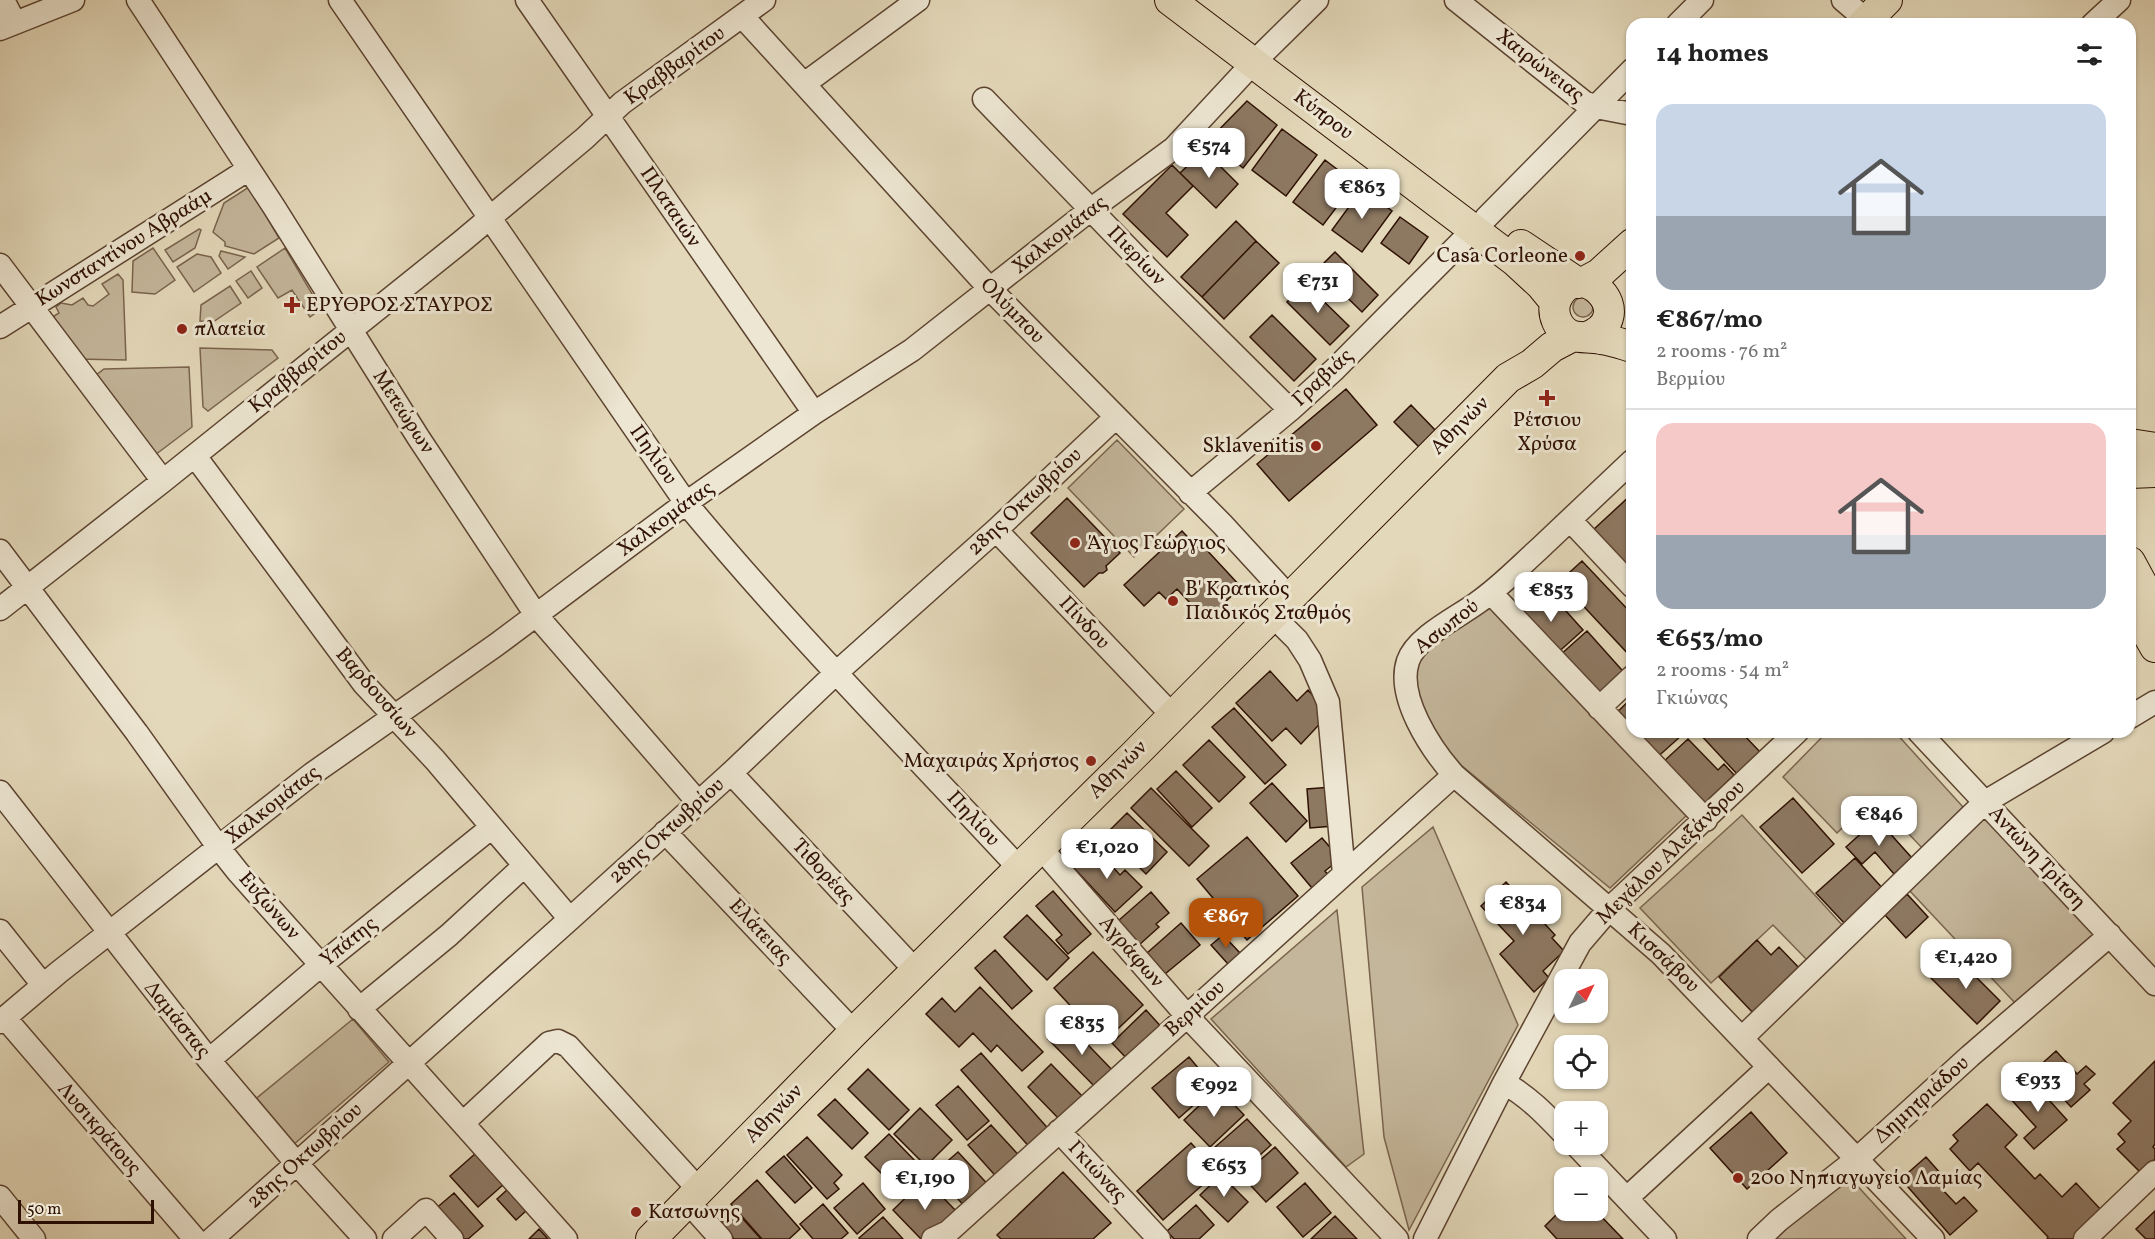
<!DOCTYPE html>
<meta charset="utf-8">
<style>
:root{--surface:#fff;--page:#f6f6f6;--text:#222;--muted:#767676;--line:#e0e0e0;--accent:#b45309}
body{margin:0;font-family:Vollkorn,serif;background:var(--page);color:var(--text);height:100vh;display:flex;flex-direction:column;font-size:22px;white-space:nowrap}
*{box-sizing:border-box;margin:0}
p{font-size:20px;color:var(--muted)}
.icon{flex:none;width:33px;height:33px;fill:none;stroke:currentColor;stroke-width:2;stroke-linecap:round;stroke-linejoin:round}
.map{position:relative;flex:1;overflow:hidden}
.drawer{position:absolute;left:1626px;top:18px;width:510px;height:720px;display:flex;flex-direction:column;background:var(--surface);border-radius:18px;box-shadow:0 2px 4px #0004}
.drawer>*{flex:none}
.needle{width:39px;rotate:47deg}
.fabs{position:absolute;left:1554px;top:969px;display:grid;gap:12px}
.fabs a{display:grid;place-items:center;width:54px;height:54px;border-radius:12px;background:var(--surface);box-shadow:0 2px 4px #0004;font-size:30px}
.scale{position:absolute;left:18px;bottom:15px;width:136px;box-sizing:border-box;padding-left:6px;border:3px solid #2f1103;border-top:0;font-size:16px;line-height:21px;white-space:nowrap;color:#2f1103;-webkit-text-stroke:4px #ede6d2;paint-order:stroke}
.price{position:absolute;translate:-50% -51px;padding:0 14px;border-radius:12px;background:#fff;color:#222;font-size:20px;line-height:39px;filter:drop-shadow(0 2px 3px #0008)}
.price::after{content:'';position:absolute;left:50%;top:36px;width:18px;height:14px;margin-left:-9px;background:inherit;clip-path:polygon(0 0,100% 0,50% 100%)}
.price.active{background:var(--accent);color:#fff}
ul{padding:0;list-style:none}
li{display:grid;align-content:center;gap:12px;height:318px;padding:0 30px}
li+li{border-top:2px solid var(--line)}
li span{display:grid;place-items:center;height:186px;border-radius:18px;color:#555}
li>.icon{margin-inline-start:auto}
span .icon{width:108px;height:108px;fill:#fffc;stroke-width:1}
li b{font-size:26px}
h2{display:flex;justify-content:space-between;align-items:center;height:72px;padding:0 30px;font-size:26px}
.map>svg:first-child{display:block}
.green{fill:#c4b69a;stroke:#7a644e;stroke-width:1.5}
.building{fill:#8d7862;stroke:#2f1103;stroke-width:1.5}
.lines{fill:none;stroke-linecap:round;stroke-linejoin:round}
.minor-casing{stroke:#5c4330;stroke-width:25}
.major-casing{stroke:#2f1103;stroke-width:32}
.minor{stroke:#ede6d2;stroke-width:22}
.major{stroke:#e3d8b9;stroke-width:30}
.poi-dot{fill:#8f2418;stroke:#ede6d2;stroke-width:2}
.labels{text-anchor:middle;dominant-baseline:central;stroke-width:6;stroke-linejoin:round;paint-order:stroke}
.street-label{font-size:21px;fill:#2f1103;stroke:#ede6d2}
.poi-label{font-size:21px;fill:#2f1103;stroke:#ede6d2;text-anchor:start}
</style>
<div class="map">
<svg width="2155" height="1239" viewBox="0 0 2155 1239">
<rect width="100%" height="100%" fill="#e3d8b9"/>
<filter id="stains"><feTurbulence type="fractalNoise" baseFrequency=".00333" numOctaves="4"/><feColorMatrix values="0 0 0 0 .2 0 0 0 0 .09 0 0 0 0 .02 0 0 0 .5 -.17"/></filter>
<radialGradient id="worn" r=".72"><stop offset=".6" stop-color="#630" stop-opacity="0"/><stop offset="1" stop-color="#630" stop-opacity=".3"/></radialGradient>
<path class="green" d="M249 187 279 238 254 254 225 246V242L213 232 224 203Z
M199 229 201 230 195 248 173 262 165 250Z
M153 248 175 280 155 294 132 292 133 261Z
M285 248 321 309 310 317 292 290 278 298 257 267Z
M221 251 245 257 228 269 219 256Z
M197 254 211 257 221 273 194 292 177 267Z
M251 271 262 288 248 298 236 281Z
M118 274 123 280 126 360 76 359 48 320 59 313 56 307 61 303 72 305 83 298 88 305 93 306 109 294 102 284Z
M230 286 241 303 213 322 200 321 201 305Z
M1573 307a10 10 0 1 1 20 0a10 10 0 1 1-20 0Z
M200 348 272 350 278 358 208 411 203 407Z
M189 367 192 427 155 455 95 376 104 369Z
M1117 440 1184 509 1134 557 1068 488Z
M1489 605 1687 815 1610 888 1462 766C1440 744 1404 691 1421 659 1429 643 1473 617 1489 605Z
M1827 732H1895L1963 807 1923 849 1874 797 1837 833 1783 777Z
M1742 815 1843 926 1808 961 1773 925 1711 983 1640 908Z
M1984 817 2095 935 2015 1003 1909 890Z
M1433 827 1518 1025 1409 1230 1384 1137 1362 887Z
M1337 910 1364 1154 1346 1167 1211 1019Z
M353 1019 389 1062 293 1145 253 1101Z
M1852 1180 1906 1239H1770L1819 1196Z"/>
<path class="building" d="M1247 101 1277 125 1243 168 1209 140Z
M1282 129 1317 155 1286 196 1252 170Z
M1204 150 1238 184 1216 208 1180 173Z
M1325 160 1355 183 1323 225 1293 202Z
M1172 165 1193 186 1166 213 1188 235 1167 257 1123 214Z
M1362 189 1392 211 1362 252 1332 230Z
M1400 217 1428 237 1409 264 1381 243Z
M1236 221 1256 241 1202 297 1181 277Z
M1256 241 1279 263 1224 319 1202 297Z
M1335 252 1378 295 1362 312 1318 269Z
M1305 283 1349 326 1330 345 1287 302Z
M1272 315 1316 359 1294 381 1250 337Z
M1346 389 1377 425 1289 501 1257 464Z
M1411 405 1437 432 1420 448 1394 422Z
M1632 494V572L1593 530Z
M1067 498 1120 553 1106 566 1107 570 1103 573H1099L1084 587 1031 533Z
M1182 531 1199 549 1203 546 1241 587 1206 620 1177 589 1166 599 1159 592 1144 606 1124 585Z
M1582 561 1632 614V658L1560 581Z
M1548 591 1583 630 1554 656 1519 616Z
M1587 631 1629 678 1602 703 1559 656Z
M1270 671 1297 701 1308 690 1329 714 1301 744 1286 728 1272 741 1236 703Z
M1632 698V732H1679L1682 735 1653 761 1612 717Z
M1234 708 1286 765 1265 784 1212 727Z
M1698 732H1741L1760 752 1737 774Z
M1688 739 1718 770 1724 764 1734 775 1703 805 1662 763Z
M1209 740 1245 777 1219 802 1183 765Z
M1176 771 1212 808 1192 827 1157 789Z
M1272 783 1307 821 1286 842 1250 803Z
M1332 787 1334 826 1310 828 1307 789Z
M1151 788 1209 846 1189 866 1131 808Z
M1793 798 1834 844 1802 873 1760 827Z
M1127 813 1167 852 1146 874 1106 834Z
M1877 819 1912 858 1894 874 1875 852 1862 864 1846 847Z
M1247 837 1298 896 1247 940 1241 933 1246 928 1237 917 1225 928 1215 917 1223 910 1197 879Z
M1322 838 1340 859 1325 871 1333 881 1317 894 1291 863Z
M1095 847 1120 875 1125 870 1142 887 1115 912 1073 867Z
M1855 858 1885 891 1846 925 1816 893Z
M1506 882 1555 935 1552 938 1564 951 1543 971 1549 978 1534 992 1500 954 1514 941 1481 906Z
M1053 891 1091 934 1068 954 1056 940 1062 935 1036 906Z
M1151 892 1169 913 1156 924 1159 927 1139 945 1118 921Z
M1907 894 1928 917 1906 938 1885 915Z
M1027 915 1069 958 1047 980 1004 937Z
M1181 923 1200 945 1165 974 1147 953Z
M1223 935 1240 953 1228 964 1211 945Z
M1757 940 1771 955 1779 947 1802 971 1755 1015 1719 977Z
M995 950 1032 991 1012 1009 975 968Z
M1093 952 1143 1005 1104 1042 1054 988Z
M1954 955 2000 1001 1977 1024 1931 978Z
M980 987 1043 1052 1022 1071 997 1045 991 1052 973 1033 959 1047 926 1014 942 998 955 1012Z
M1146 1010 1165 1031 1131 1063 1112 1043Z
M1065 1021 1116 1074 1099 1091 1048 1039Z
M2056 1051 2077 1074 2086 1066 2095 1074 2084 1084 2090 1090 2071 1107 2036 1069Z
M981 1053 1052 1133 1032 1150 961 1070Z
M1189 1057 1214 1087 1179 1118 1152 1088Z
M2155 1061V1144L2153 1147 2155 1149V1159L2141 1173 2117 1149 2125 1142 2118 1134 2131 1121 2113 1103Z
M1051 1064 1084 1098 1060 1120 1028 1087Z
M868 1069 909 1110 889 1130 848 1089Z
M2030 1079 2067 1120 2034 1149 2024 1138 2036 1127 2009 1097Z
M958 1086 989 1121 967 1140 936 1105Z
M1218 1088 1244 1115 1210 1147 1184 1120Z
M835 1099 868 1133 852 1149 818 1115Z
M1987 1104 2017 1135 2005 1147 2035 1179 2040 1174 2062 1197 2076 1183 2103 1212 2082 1239H2047L2048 1237 1978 1163 1970 1171 1950 1149 1958 1141 1953 1135Z
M920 1108 952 1140 926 1166 894 1134Z
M1751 1112 1787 1153 1747 1189 1710 1148Z
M1247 1119 1271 1145 1238 1175 1214 1148Z
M991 1125 1024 1161 1001 1182 968 1145Z
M889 1134 917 1163 893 1185 865 1157Z
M807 1137 842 1175 834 1183 839 1189 827 1199 787 1155Z
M1191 1143 1217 1172 1163 1220 1137 1191Z
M1275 1147 1298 1173 1266 1202 1242 1176Z
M958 1152 992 1189 968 1210 934 1173Z
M476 1153 504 1184 478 1207 450 1176Z
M784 1156 812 1188 795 1203 766 1172Z
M1926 1157 1948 1182 1941 1188 1956 1204 1964 1197 1977 1211 1950 1235 1901 1179Z
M1063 1172 1111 1223 1093 1239H1001L997 1235Z
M1221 1175 1248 1202 1228 1222 1200 1195Z
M925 1179 957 1212 928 1239H921L893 1210Z
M757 1180 800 1229 789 1239H762L731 1204Z
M863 1183 885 1209 857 1234 834 1208Z
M1305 1183 1331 1213 1303 1237 1277 1207Z
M508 1189 527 1210 516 1220 497 1199Z
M454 1193 483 1226 468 1239H458L433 1211Z
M823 1204 848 1233 841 1239H813L800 1224Z
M1196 1205 1214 1225 1199 1239H1174L1167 1231Z
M1564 1207V1210H1595L1623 1239H1557L1545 1226Z
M735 1210 761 1239H734L720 1223Z
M2155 1211V1239H2146L2136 1229Z
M1335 1216 1357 1239H1311Z
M883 1217 903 1239H860L859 1238Z
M539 1229 548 1239H529Z"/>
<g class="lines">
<defs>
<path id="minor" d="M3 0 15 23
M138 0 274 207 418 437 536 615 698 802
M340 0 686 503C791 630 907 747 1019 868
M527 0 814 413
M1456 0 1584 102 1596 107 1632 114
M1843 0 1871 24
M742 16 991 290 1222 524 1290 598
M1678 24 1702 0
M2093 24 2119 0
M0 29 73 0
M804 84 918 0
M984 99 1155 276 1290 410
M1486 218 1632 70
M0 265 163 481
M0 327 249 169
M195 456 364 684 435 760 570 919
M1632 461C1601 490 1570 520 1539 549 1519 567 1500 587 1477 603 1458 617 1416 637 1408 661 1396 697 1431 749 1454 775L1661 954 1933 1239
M1190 493 1290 410 1335 369 1474 229
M1570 520 1632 586
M996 530 1173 716
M0 551 137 733 219 848 238 872 566 1239
M1491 593 1706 820
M0 609 163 481 461 242 585 138 622 103 764 0
M1273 616 1297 640 1310 660 1328 702 1344 874
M1599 708 1632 677
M2130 717 2155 702
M1919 732 2155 984
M731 773 916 971
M0 792 209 1060 297 1164 365 1239
M665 832 854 1032
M1040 847 1187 1016 1397 1239
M0 931 43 985
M359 1009 449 935 524 866
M5 1018 195 1239
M0 1022 59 972 312 774 496 645 686 503 814 413 912 350 1090 210 1174 148 1253 63 1317 0
M1742 1038 1985 802 2103 732
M209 1060 321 965 492 827
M1504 1083C1528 1096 1546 1115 1564 1134
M463 1123 549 1043 558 1041 568 1046 700 1191
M1059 1131 1159 1239
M1575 1144 1665 1239
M0 1197 34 1239
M1627 1198 1769 1067
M688 1202 721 1239
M212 1239 570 919 731 773 836 673 996 530 1116 417
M394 1239 426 1210 452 1239
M933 1239 948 1232 1454 775
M1425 1239 1504 1083 1580 943 1610 908 1797 732
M1759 1239 1779 1220 1857 1159 1970 1056 2110 935
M2085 1239 2155 1172"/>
<path id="major" d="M1170 0 1515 261 1541 285 1555 302
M1863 24 1887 0
M1521 245 1578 283
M1584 282 1599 274 1632 244
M1587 337C1642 315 1579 253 1557 298 1550 313 1558 331 1573 336 1581 338 1592 337 1601 339 1611 340 1622 344 1632 347
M2130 444 2155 448
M2130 473 2155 472
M2130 562 2155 608
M2130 603 2155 647
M651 1239 854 1032 1136 753 1508 378 1532 364 1552 347 1573 336"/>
</defs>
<use href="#minor" class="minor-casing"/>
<use href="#major" class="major-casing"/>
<use href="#minor" class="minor"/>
<use href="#major" class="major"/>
</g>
<g class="poi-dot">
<circle cx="1580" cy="256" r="6"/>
<path d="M289 296h6v6h6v6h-6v6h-6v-6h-6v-6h6z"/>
<circle cx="182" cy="329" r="6"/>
<path d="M1544 389h6v6h6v6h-6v6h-6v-6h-6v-6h6z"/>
<circle cx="1316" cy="446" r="6"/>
<circle cx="1075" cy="543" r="6"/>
<circle cx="1173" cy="601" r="6"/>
<circle cx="1091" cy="761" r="6"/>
<circle cx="1738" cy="1178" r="6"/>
<circle cx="636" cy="1212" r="6"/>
</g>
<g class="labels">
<g class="street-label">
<text transform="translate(675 66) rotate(-36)">Κραββαρίτου</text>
<text transform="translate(1540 66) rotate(38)">Χαιρώνειας</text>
<text transform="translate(1323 115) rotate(37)">Κύπρου</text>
<text transform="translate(670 207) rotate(56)">Πλαταιών</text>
<text transform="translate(1060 235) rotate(-38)">Χαλκομάτας</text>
<text transform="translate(124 248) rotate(-32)">Κωνσταντίνου Αβραάμ</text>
<text transform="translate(1136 256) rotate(46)">Πιερίων</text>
<text transform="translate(1012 311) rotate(46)">Ολύμπου</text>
<text transform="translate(298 372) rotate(-39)">Κραββαρίτου</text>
<text transform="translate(1323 378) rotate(-43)">Γραβιάς</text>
<text transform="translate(403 412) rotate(57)">Μετεώρων</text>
<text transform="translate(1460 426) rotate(-45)">Αθηνών</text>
<text transform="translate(653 455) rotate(55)">Πηλίου</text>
<text transform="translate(1025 502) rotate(-43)">28ης Οκτωβρίου</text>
<text transform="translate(666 519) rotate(-36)">Χαλκομάτας</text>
<text transform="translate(1084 623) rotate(47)">Πίνδου</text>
<text transform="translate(1447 627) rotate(-38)">Ασωπού</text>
<text transform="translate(376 693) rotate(49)">Βαρδουσίων</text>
<text transform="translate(1118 770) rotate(-45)">Αθηνών</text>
<text transform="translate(273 805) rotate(-38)">Χαλκομάτας</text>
<text transform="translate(973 819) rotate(47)">Πηλίου</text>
<text transform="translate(667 831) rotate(-42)">28ης Οκτωβρίου</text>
<text transform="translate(1671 853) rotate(-44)">Μεγάλου Αλεξάνδρου</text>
<text transform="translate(2037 858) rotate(47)">Αντώνη Τρίτση</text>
<text transform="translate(823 872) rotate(47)">Τιθορέας</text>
<text transform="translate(269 906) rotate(49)">Ευζώνων</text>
<text transform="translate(760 932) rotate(47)">Ελάτειας</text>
<text transform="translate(349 942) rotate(-39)">Υπάτης</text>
<text transform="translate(1131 952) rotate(49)">Αγράφων</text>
<text transform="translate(1663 958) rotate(44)">Κισσάβου</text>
<text transform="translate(1195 1009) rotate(-42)">Βερμίου</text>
<text transform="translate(177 1020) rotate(51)">Δαμάστας</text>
<text transform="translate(1922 1100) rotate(-42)">Δημητριάδου</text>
<text transform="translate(774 1114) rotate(-46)">Αθηνών</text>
<text transform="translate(99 1129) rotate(49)">Λυσικράτους</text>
<text transform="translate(305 1156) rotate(-42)">28ης Οκτωβρίου</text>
<text transform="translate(1097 1172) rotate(47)">Γκιώνας</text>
</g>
<g class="poi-label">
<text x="1568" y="256" text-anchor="end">Casa Corleone</text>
<text x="306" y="305">ΕΡΥΘΡΟΣ ΣΤΑΥΡΟΣ</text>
<text x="194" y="329">πλατεία</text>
<text x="1547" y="420" text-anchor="middle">Ρέτσιου<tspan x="1547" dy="24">Χρύσα</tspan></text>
<text x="1304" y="446" text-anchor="end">Sklavenitis</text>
<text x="1087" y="543">Άγιος Γεώργιος</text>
<text x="1185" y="589">B' Κρατικός<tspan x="1185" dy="24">Παιδικός Σταθμός</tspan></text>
<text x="1079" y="761" text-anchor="end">Μαχαιράς Χρήστος</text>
<text x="1750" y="1178">20ο Νηπιαγωγείο Λαμίας</text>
<text x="648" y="1212">Κατσωνης</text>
</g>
</g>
<rect width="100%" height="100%" filter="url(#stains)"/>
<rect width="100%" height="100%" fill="url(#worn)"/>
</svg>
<div class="fabs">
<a><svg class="needle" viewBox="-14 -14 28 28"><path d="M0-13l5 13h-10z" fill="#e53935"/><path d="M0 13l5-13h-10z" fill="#767676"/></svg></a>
<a><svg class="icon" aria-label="locate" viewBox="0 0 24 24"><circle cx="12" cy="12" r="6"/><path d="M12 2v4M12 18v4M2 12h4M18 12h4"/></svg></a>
<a>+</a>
<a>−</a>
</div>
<div class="scale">50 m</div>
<b class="price" style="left:1209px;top:179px">€574</b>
<b class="price" style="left:1362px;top:220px">€863</b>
<b class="price" style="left:1318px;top:314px">€731</b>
<b class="price" style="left:1551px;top:623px">€853</b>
<b class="price" style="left:1879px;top:847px">€846</b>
<b class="price" style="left:1107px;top:880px">€1,020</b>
<b class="price" style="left:1523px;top:936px">€834</b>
<b class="price active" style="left:1226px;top:949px">€867</b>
<b class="price" style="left:1966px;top:990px">€1,420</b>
<b class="price" style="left:1082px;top:1056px">€835</b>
<b class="price" style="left:2038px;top:1113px">€933</b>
<b class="price" style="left:1214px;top:1118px">€992</b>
<b class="price" style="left:1224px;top:1198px">€653</b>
<b class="price" style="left:925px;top:1211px">€1,190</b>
<section class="drawer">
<h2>14 homes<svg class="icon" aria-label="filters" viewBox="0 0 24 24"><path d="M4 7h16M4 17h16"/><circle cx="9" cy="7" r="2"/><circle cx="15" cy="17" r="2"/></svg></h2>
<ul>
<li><span style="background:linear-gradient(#c9d6e8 60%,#9aa5b1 0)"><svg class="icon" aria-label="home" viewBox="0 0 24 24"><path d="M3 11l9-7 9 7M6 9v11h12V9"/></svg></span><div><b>€867/mo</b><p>2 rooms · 76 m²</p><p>Βερμίου</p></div></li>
<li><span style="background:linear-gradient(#f6c9c9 60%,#9aa5b1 0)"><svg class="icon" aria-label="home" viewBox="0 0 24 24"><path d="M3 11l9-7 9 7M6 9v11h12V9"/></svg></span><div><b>€653/mo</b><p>2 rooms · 54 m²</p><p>Γκιώνας</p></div></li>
</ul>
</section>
</div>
